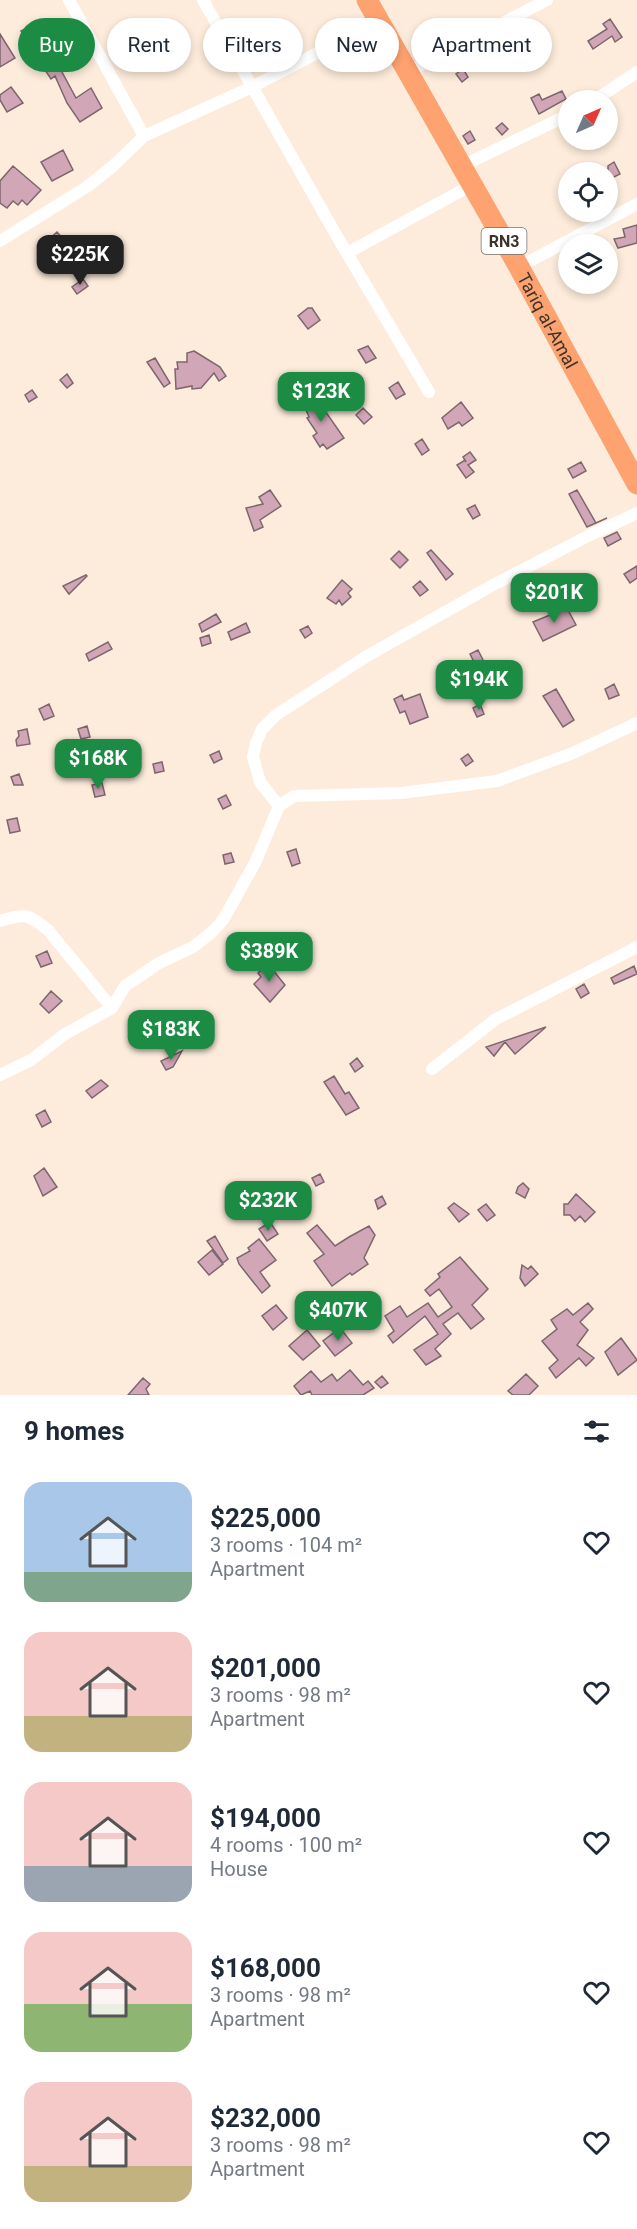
<!DOCTYPE html>
<meta charset="utf-8">
<style>
:root{--surface:#fff;--page:#f6f6f7;--text:#1f2937;--muted:#747a83;--accent:#1c8c45}
body{margin:0;font-family:Roboto,sans-serif;background:var(--page);color:var(--text);height:100vh;display:flex;flex-direction:column;font-size:22px;white-space:nowrap}
*{box-sizing:border-box;margin:0}
p{font-size:20px;color:var(--muted)}
.icon{flex:none;width:33px;height:33px;fill:none;stroke:currentColor;stroke-width:2;stroke-linecap:round;stroke-linejoin:round}
.map{position:relative;height:1395px;overflow:hidden}
.side{display:flex;flex-direction:column;background:var(--surface);flex:1}
.side>*{flex:none}
.top-card{position:absolute;left:18px;top:18px;width:602px;height:54px;display:flex;gap:12px}
.needle{width:39px;rotate:45deg}
.fabs{position:absolute;left:558px;top:90px;display:grid;gap:12px}
.fabs a{display:grid;place-items:center;width:60px;height:60px;border-radius:50%;background:var(--surface);box-shadow:0 3px 9px #0003;font-size:30px}
.price{position:absolute;translate:-50% -51px;padding:0 14px;border-radius:12px;background:var(--accent);color:#fff;font-size:20px;line-height:39px;filter:drop-shadow(0 2px 3px #0008)}
.price::after{content:'';position:absolute;left:50%;top:36px;width:18px;height:14px;margin-left:-9px;background:inherit;clip-path:polygon(0 0,100% 0,50% 100%)}
.price.active{background:#222;color:#fff}
ul{padding:0;list-style:none}
li{display:flex;align-items:center;gap:18px;height:150px;padding:0 24px}
li span{display:grid;place-items:center;flex:none;width:168px;height:120px;border-radius:18px;color:#555}
li>.icon{margin-inline-start:auto}
span .icon{width:72px;height:72px;fill:#fffc;stroke-width:1}
li b{font-size:26px}
h2{display:flex;justify-content:space-between;align-items:center;height:72px;padding:0 24px;font-size:26px}
.tag{padding:0 21px;border-radius:27px;background:var(--surface);box-shadow:0 3px 9px #0003;font-size:21px;line-height:54px}
.tag.active{background:var(--accent);color:#fff}
.map>svg:first-child{display:block}
.building{fill:#d1a6b6;stroke:#7c676f;stroke-width:1.5}
.lines{fill:none;stroke-linecap:round;stroke-linejoin:round}
.minor{stroke:#fff;stroke-width:12}
.trunk{stroke:#fea270;stroke-width:21}
.labels{text-anchor:middle;dominant-baseline:central;stroke-width:4.5;stroke-linejoin:round;paint-order:stroke}
.shield{fill:#fff;stroke:#76716c;stroke-width:1.5}
.shield-label{font-size:16px;font-weight:bold;fill:#3b342d}
.street-label{font-size:18px;fill:#3b342d;stroke:#fff}
</style>
<div class="map">
<svg width="637" height="1395" viewBox="0 0 637 1395">
<rect width="100%" height="100%" fill="#fdecdb"/>
<path class="building" d="M610 19 622 37 615 42 612 36 593 49 588 41 607 29 603 24Z
M34 24 42 40 30 47 21 31Z
M0 34 15 58 0 67Z
M495 39 509 60 502 65 496 56 480 61 479 58 492 50 488 43Z
M51 51 64 71 62 72 76 98 91 88 102 108 80 122 67 103 55 76 51 79 41 64 47 60 44 55Z
M463 69 468 77 462 82 456 74Z
M11 87 23 103 7 112 0 100V95Z
M562 91 566 99 539 114 531 98 539 94 542 100Z
M502 123 508 129 502 135 496 128Z
M470 131 475 140 468 144 463 136Z
M63 150 73 170 52 181 41 162Z
M614 162 620 174 608 180V166Z
M13 166 41 190 27 205 22 200 18 205 13 201 7 208 0 203V181Z
M637 225V243L618 248 614 239 625 237 623 229Z
M57 232 63 239 56 246 49 239Z
M83 279 88 286 77 294 72 287Z
M308 308H312L320 320 308 329 298 316Z
M368 346 376 358 366 363 358 350Z
M194 351 220 367 226 376 219 381 214 373 201 388 192 389V386L176 389 175 369H178L177 362H187V353Z
M155 358 170 383 164 387 147 362Z
M67 374 73 383 67 388 60 380Z
M398 382 405 394 396 399 389 388Z
M307 389 317 412 323 408 344 438 327 449 323 444 320 447 313 436 317 433 307 418 309 417 299 393Z
M32 390 37 397 29 402 25 395Z
M461 402 473 418 462 426 459 422 448 429 442 418Z
M363 408 372 417 364 424 356 415Z
M422 439 429 450 422 455 415 444Z
M470 452 476 460 468 465 474 472 466 478 457 465 465 460 466 462 463 457Z
M581 462 586 471 573 478 568 469Z
M270 490 281 506 260 520 263 527 254 531 246 508 263 504 259 497Z
M577 490 596 523 607 518 587 527 569 494Z
M475 505 480 515 473 519 467 509Z
M617 532 621 539 608 546 604 538Z
M431 550 453 574 446 580 427 553Z
M399 551 408 560 400 568 391 559Z
M637 566V578L630 583 624 574Z
M86 575 87 576 69 594 63 586Z
M342 580 352 589 348 593 351 597 342 605 339 600 336 604 327 598Z
M420 581 428 590 420 596 413 587Z
M567 608 576 625 543 641 533 622Z
M216 614 221 622 202 632 199 624Z
M246 623 250 632 231 640 228 632Z
M308 626 312 633 305 638 300 630Z
M209 635 211 643 202 646 200 638Z
M108 642 112 649 89 661 86 654Z
M478 650 483 660 475 664 470 654Z
M614 684 619 695 609 699 605 689Z
M556 689 574 720 563 727 543 696Z
M420 694 428 717 410 724 405 711 400 713 394 699 402 695 404 700Z
M49 704 54 716 44 720 39 709Z
M480 704 484 714 477 717 473 708Z
M87 726 90 737 81 739 78 729Z
M27 729 30 744 17 746 16 740 19 736 18 731Z
M219 751 222 759 214 763 210 755Z
M114 752 117 765 109 767 106 754Z
M468 754 473 761 466 766 461 759Z
M162 762 164 771 155 773 153 764Z
M19 774 23 785H14L11 777Z
M102 783 105 795 95 797 92 785Z
M226 795 231 805 223 809 218 799Z
M17 818 20 831 10 833 7 820Z
M296 849 300 863 292 866 287 852Z
M231 853 234 862 225 864 223 855Z
M47 951 52 963 41 967 36 956Z
M268 964 285 985 270 1002 254 984 261 977 258 973Z
M634 966 637 974 614 984 611 978Z
M584 984 589 993 581 998 576 989Z
M51 991 62 1001 49 1013 40 1004Z
M546 1027 515 1054 505 1042 494 1056 486 1047Z
M182 1051 173 1067 166 1070 161 1061Z
M357 1058 363 1066 355 1072 350 1064Z
M334 1076 345 1094 349 1092 359 1108 346 1115 324 1082Z
M101 1080 108 1086 92 1098 86 1091Z
M45 1110 51 1122 42 1127 36 1115Z
M44 1168 57 1187 43 1196 34 1176Z
M320 1174 324 1182 316 1186 312 1178Z
M523 1183 529 1189 525 1198 516 1193 518 1187Z
M576 1194 595 1212 585 1222 580 1216 575 1221 570 1215H564V1204H568Z
M382 1196 386 1204 378 1209 375 1200Z
M454 1203 469 1214 459 1222 448 1208Z
M486 1204 495 1215 487 1221 478 1210Z
M270 1222 278 1234 267 1241 259 1229Z
M317 1225 335 1246 349 1237 369 1226 375 1235 364 1258 368 1264 352 1275 350 1273 332 1286 314 1261 324 1254 307 1233Z
M215 1236 228 1259 223 1263 207 1241Z
M259 1239 276 1260 260 1272 270 1286 262 1293 239 1264 237 1258 250 1251 248 1248Z
M212 1250 223 1264 209 1275 198 1262Z
M460 1257 488 1289 472 1305 484 1319 471 1329 458 1313 443 1324 451 1334 435 1349 441 1356 426 1365 414 1350 438 1334 425 1316 393 1343 388 1336 394 1331 385 1316 400 1306 407 1317 428 1303 438 1317 452 1307 439 1289 430 1296 425 1290 440 1277 438 1274Z
M522 1265 528 1269 531 1266 538 1274 525 1286 520 1278Z
M588 1303 593 1309 580 1322 588 1330 577 1345 594 1358 586 1366 579 1358 556 1378 549 1368 558 1360 542 1341 557 1329 551 1320 567 1309 573 1315Z
M276 1305 287 1318 273 1330 262 1316Z
M340 1328 352 1343 335 1356 323 1341Z
M307 1330 320 1346 303 1360 289 1346Z
M621 1338 637 1360 618 1375 605 1352Z
M350 1370 363 1385 368 1381 374 1388 363 1395H312L310 1391 301 1395 294 1386 311 1371 321 1382 332 1374 337 1381Z
M526 1374 538 1386 529 1395H513L508 1391Z
M382 1376 388 1383 381 1388 375 1382Z
M143 1378 150 1384 146 1389 149 1395H128Z"/>
<g class="lines">
<path class="minor" d="M69 0 144 136
M203 0 335 233 429 392
M408 72 547 0
M595 100 637 72
M462 166 568 115
M0 241 88 186 113 166 144 136 252 87 379 21
M347 253 472 185
M519 267 637 204
M279 806 260 782 253 757 256 743 262 729 276 715 367 656 493 585 586 537 637 513
M0 921C24 913 29 914 48 930L112 1008
M432 1069 496 1019 637 947
M0 1075 31 1060 65 1034 112 1008 125 986 159 963 193 947 212 932 223 920 255 863 279 806 294 796 401 793 497 781 573 753 637 723"/>
<path class="trunk" id="s1" d="M367 0 519 267 637 484"/>
</g>
<g class="labels">
<rect class="shield" x="481.5" y="228" width="45" height="26" rx="4.5"/>
<g class="shield-label">
<text x="504" y="241">RN3</text>
</g>
<g class="street-label">
<text stroke="none"><textPath href="#s1" startOffset="368">Tariq al-Amal</textPath></text>
</g>
</g>
</svg>
<div class="fabs">
<a><svg class="needle" viewBox="-14 -14 28 28"><path d="M0-13l5 13h-10z" fill="#e53935"/><path d="M0 13l5-13h-10z" fill="#747a83"/></svg></a>
<a><svg class="icon" aria-label="locate" viewBox="0 0 24 24"><circle cx="12" cy="12" r="6"/><path d="M12 2v4M12 18v4M2 12h4M18 12h4"/></svg></a>
<a><svg class="icon" aria-label="layers" viewBox="0 0 24 24"><path d="M12 4l9 5-9 5-9-5zM3 14l9 5 9-5"/></svg></a>
</div>
<b class="price active" style="left:80px;top:286px">$225K</b>
<b class="price" style="left:321px;top:423px">$123K</b>
<b class="price" style="left:554px;top:624px">$201K</b>
<b class="price" style="left:479px;top:711px">$194K</b>
<b class="price" style="left:98px;top:790px">$168K</b>
<b class="price" style="left:269px;top:983px">$389K</b>
<b class="price" style="left:171px;top:1061px">$183K</b>
<b class="price" style="left:268px;top:1232px">$232K</b>
<b class="price" style="left:338px;top:1342px">$407K</b>
<div class="top-card">
<a class="tag active">Buy</a>
<a class="tag">Rent</a>
<a class="tag">Filters</a>
<a class="tag">New</a>
<a class="tag">Apartment</a>
</div>
</div>
<section class="side">
<h2>9 homes<svg class="icon" aria-label="filters" viewBox="0 0 24 24"><path d="M4 7h16M4 17h16"/><circle cx="9" cy="7" r="2"/><circle cx="15" cy="17" r="2"/></svg></h2>
<ul>
<li><span style="background:linear-gradient(#a9c7e8 75%,#7fa58c 0)"><svg class="icon" aria-label="home" viewBox="0 0 24 24"><path d="M3 11l9-7 9 7M6 9v11h12V9"/></svg></span><div><b>$225,000</b><p>3 rooms · 104 m²</p><p>Apartment</p></div><svg class="icon" aria-label="heart" viewBox="0 0 24 24"><path d="M12 20l-8-8c-3-5 5-10 8-4 3-6 11-1 8 4z"/></svg></li>
<li><span style="background:linear-gradient(#f6c9c9 70%,#c2b280 0)"><svg class="icon" aria-label="home" viewBox="0 0 24 24"><path d="M3 11l9-7 9 7M6 9v11h12V9"/></svg></span><div><b>$201,000</b><p>3 rooms · 98 m²</p><p>Apartment</p></div><svg class="icon" aria-label="heart" viewBox="0 0 24 24"><path d="M12 20l-8-8c-3-5 5-10 8-4 3-6 11-1 8 4z"/></svg></li>
<li><span style="background:linear-gradient(#f6c9c9 70%,#9aa5b1 0)"><svg class="icon" aria-label="home" viewBox="0 0 24 24"><path d="M3 11l9-7 9 7M6 9v11h12V9"/></svg></span><div><b>$194,000</b><p>4 rooms · 100 m²</p><p>House</p></div><svg class="icon" aria-label="heart" viewBox="0 0 24 24"><path d="M12 20l-8-8c-3-5 5-10 8-4 3-6 11-1 8 4z"/></svg></li>
<li><span style="background:linear-gradient(#f6c9c9 60%,#8fb573 0)"><svg class="icon" aria-label="home" viewBox="0 0 24 24"><path d="M3 11l9-7 9 7M6 9v11h12V9"/></svg></span><div><b>$168,000</b><p>3 rooms · 98 m²</p><p>Apartment</p></div><svg class="icon" aria-label="heart" viewBox="0 0 24 24"><path d="M12 20l-8-8c-3-5 5-10 8-4 3-6 11-1 8 4z"/></svg></li>
<li><span style="background:linear-gradient(#f6c9c9 70%,#c2b280 0)"><svg class="icon" aria-label="home" viewBox="0 0 24 24"><path d="M3 11l9-7 9 7M6 9v11h12V9"/></svg></span><div><b>$232,000</b><p>3 rooms · 98 m²</p><p>Apartment</p></div><svg class="icon" aria-label="heart" viewBox="0 0 24 24"><path d="M12 20l-8-8c-3-5 5-10 8-4 3-6 11-1 8 4z"/></svg></li>
</ul>
</section>
